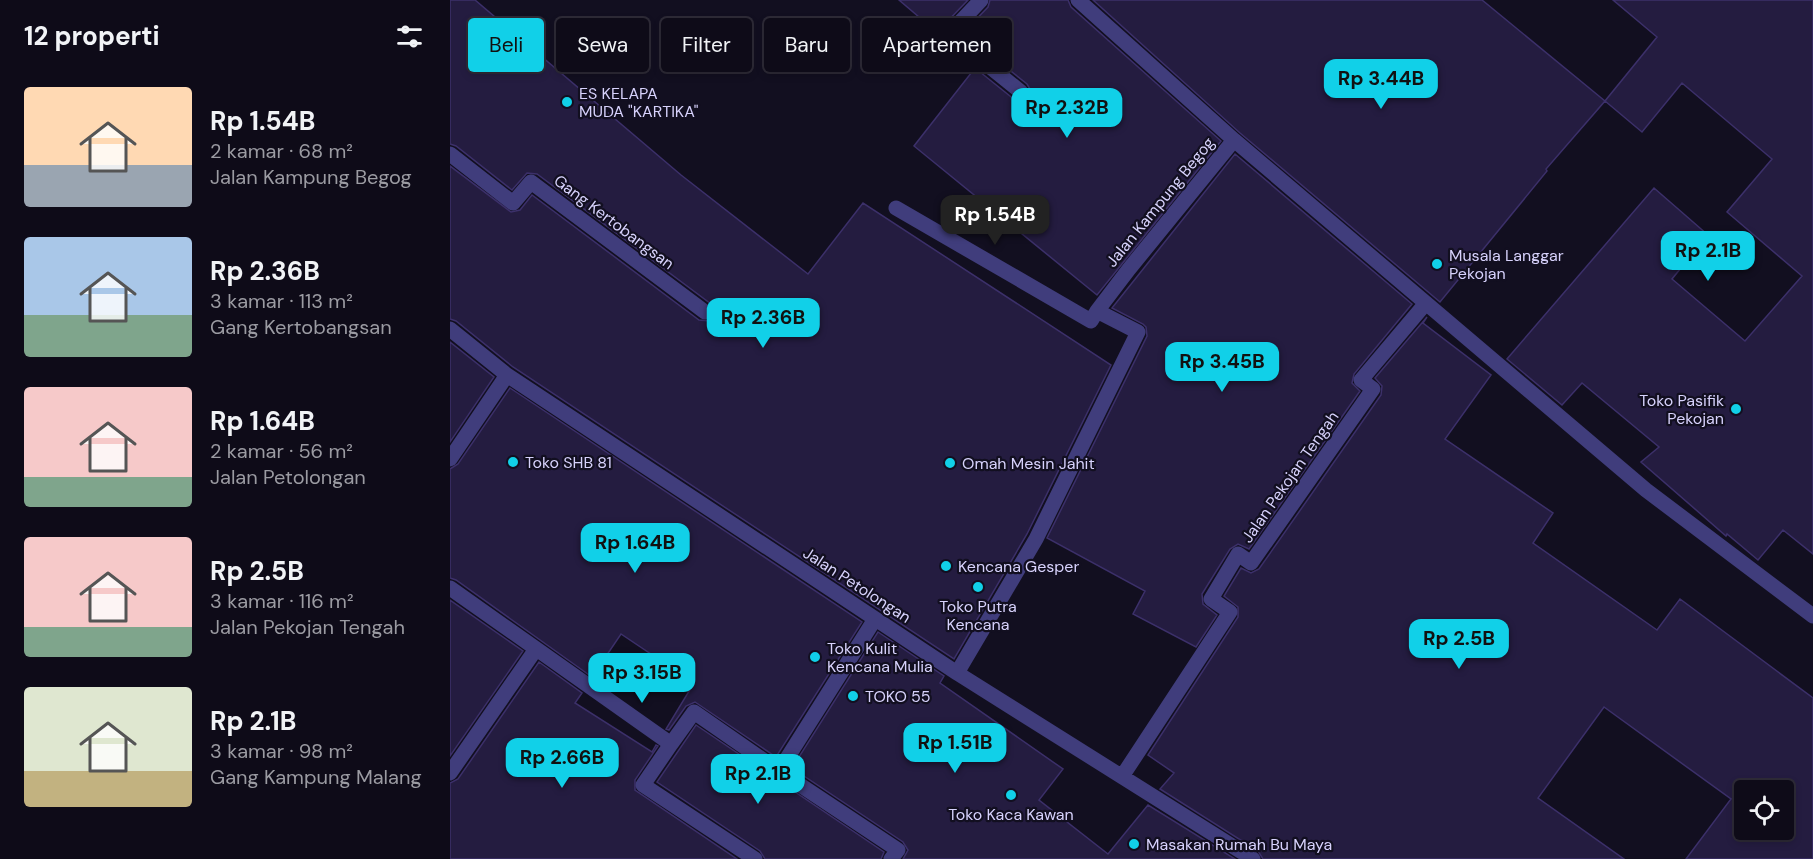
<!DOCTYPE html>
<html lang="id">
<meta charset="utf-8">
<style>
:root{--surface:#0e0b18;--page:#1c1925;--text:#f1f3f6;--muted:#9b9ba2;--line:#2e2b37;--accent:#11d0e8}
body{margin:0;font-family:"DM Sans",sans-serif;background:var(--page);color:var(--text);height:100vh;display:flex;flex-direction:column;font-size:22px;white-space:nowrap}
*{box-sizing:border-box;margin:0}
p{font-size:20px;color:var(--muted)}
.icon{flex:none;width:33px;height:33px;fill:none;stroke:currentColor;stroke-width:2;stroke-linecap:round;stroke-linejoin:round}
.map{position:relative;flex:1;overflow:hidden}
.sheet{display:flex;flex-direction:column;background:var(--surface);width:450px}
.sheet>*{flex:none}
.guide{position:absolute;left:18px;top:18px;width:570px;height:54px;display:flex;gap:12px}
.controls{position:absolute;left:1284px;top:780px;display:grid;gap:12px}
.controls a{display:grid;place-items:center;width:60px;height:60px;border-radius:6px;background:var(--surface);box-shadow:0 3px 9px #0003,0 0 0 2px var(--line);font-size:30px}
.price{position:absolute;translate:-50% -51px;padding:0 14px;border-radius:12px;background:var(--accent);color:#111;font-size:20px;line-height:39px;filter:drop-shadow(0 2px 3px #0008)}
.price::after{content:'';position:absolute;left:50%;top:36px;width:18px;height:14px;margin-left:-9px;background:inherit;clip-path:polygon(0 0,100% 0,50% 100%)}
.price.on{background:#222;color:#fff}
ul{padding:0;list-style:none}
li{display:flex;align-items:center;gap:18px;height:150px;padding:0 24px}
li span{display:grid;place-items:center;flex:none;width:168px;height:120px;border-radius:6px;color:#555}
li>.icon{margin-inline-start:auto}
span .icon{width:72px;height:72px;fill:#fffc;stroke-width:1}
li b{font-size:26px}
h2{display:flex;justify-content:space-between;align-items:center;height:72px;padding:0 24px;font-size:26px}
.tag{padding:0 21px;border-radius:6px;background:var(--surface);box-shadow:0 3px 9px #0003,0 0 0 2px var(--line);font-size:21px;line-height:54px}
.tag.on{background:var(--accent);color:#111}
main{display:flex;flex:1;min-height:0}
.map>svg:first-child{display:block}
.building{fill:#241c40;stroke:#3c306a;stroke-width:1.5;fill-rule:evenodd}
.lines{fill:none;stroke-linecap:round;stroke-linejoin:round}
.minor{stroke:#403d7c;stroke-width:15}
.poi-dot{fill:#11d0e8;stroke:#120f20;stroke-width:2}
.labels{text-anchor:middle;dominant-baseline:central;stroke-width:4.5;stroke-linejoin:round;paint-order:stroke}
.poi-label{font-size:16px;fill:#d7d2fc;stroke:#120f20;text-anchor:start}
.street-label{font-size:16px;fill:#d7d2fc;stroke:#120f20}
</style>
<main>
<section class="sheet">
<h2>12 properti<svg class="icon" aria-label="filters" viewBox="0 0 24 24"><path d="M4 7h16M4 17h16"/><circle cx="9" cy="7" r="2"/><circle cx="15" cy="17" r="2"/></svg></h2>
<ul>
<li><span style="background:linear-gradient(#ffd9b3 65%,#9aa5b1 0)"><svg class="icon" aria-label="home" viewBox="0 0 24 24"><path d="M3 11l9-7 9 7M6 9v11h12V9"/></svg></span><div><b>Rp 1.54B</b><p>2 kamar · 68 m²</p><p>Jalan Kampung Begog</p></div></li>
<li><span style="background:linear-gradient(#a9c7e8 65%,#7fa58c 0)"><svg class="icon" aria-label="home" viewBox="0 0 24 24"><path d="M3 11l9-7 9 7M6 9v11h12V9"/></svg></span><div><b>Rp 2.36B</b><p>3 kamar · 113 m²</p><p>Gang Kertobangsan</p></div></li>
<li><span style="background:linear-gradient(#f6c9c9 75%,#7fa58c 0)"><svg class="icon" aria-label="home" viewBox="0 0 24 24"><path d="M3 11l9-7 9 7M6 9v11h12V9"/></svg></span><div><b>Rp 1.64B</b><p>2 kamar · 56 m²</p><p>Jalan Petolongan</p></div></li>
<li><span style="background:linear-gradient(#f6c9c9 75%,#7fa58c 0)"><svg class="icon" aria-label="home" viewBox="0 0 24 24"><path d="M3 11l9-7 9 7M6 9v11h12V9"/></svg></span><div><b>Rp 2.5B</b><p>3 kamar · 116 m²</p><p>Jalan Pekojan Tengah</p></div></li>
<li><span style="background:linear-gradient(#dfe7d0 70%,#c2b280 0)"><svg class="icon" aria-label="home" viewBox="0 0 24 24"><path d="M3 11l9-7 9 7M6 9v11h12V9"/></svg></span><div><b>Rp 2.1B</b><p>3 kamar · 98 m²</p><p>Gang Kampung Malang</p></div></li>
</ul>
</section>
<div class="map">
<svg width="1363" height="859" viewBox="0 0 1363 859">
<rect width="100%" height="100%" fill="#120f20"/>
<path class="building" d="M0 0H25L231 175 358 274 413 203 661 365 577 534 504 659 63 367 6 321 0 319V166L61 212 70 210 82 195 249 320 259 321 265 313 261 304 87 174 77 173 62 190 6 146 0 144Z
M449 0H518L492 27 490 35Z
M540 0H618L621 7 771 141 647 295 464 146 525 68 565 100 574 101 579 98 580 89 577 84 513 33 538 7Z
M643 0H1032L1155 101 1096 169 1097 171 990 302 790 133Z
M1163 0H1363V554L1333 530 1308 560 1277 534 1276 536 1191 462 1209 447 1132 383 1112 405 1057 359 1204 188 1258 235 1222 279 1295 341 1352 276 1277 212 1322 159 1232 83 1192 132 1155 101 1207 37Z
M785 154 962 304 904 374 902 383 910 391 799 549 788 544 780 549 752 594 753 604 767 615 746 647 683 614 695 591 597 538 697 336 696 327 693 324 662 308Z
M977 317 973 323 1041 375 995 439 1103 513 1083 543 1207 630 1230 599 1363 698V859H1236L1281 799 1154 707 1088 798 1174 859H813L808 851 710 789 724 773 698 755 788 617V607L774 596 791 568 801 573 809 569 931 395 932 386 925 378ZM1294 790H1334V830H1294Z
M0 342 44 377 0 442Z
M60 388 412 622 326 757 245 702 236 706 219 730 216 729 244 683 171 634 142 677 6 580 0 578V469L8 464Z
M0 600 73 651 0 756Z
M428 632 494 676 490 683 613 769 589 800 658 854 698 805 785 859H453L458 850 453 842 342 768Z
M89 662 132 693 125 703 202 752 206 745 208 746 185 780V790L287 859H0V783L8 779Z
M246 725 434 852 431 859H315L310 851 207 782Z"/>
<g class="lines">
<path class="minor" d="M531 0 499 34 571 92
M628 0 784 140 1196 490 1363 616
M0 154 63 203 81 182 255 312
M446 208 641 321 647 311
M0 329 57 375 507 673 803 859
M0 459 57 375
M0 588 221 744 193 785 305 859
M425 619 329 771 448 850 441 859
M507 673 586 539 688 332 647 311 679 269 784 140
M221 744 244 712 329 771
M0 773 86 649
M673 775 780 612 761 599 788 554 801 563 923 389 911 380 976 303"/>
</g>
<g class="poi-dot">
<circle cx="117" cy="102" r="6"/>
<circle cx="987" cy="264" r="6"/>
<circle cx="1286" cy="409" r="6"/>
<circle cx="63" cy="462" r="6"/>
<circle cx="500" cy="463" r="6"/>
<circle cx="496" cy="566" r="6"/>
<circle cx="528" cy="587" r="6"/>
<circle cx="365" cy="657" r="6"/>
<circle cx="403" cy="696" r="6"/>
<circle cx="561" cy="795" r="6"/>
<circle cx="684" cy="844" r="6"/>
</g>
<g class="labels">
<g class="poi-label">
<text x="129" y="93">ES KELAPA<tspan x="129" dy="18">MUDA "KARTIKA"</tspan></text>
<text x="999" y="255">Musala Langgar<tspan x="999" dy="18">Pekojan</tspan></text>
<text x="1274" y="400" text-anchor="end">Toko Pasifik<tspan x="1274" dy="18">Pekojan</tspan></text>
<text x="75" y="462">Toko SHB 81</text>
<text x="512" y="463">Omah Mesin Jahit</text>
<text x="508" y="566">Kencana Gesper</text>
<text x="528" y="606" text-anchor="middle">Toko Putra<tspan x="528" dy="18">Kencana</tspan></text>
<text x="377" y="648">Toko Kulit<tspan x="377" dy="18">Kencana Mulia</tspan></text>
<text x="415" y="696">TOKO 55</text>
<text x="561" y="814" text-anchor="middle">Toko Kaca Kawan</text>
<text x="696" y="844">Masakan Rumah Bu Maya</text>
</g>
<g class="street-label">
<text transform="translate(710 202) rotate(-51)">Jalan Kampung Begog</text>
<text transform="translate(164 222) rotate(37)">Gang Kertobangsan</text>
<text transform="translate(840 477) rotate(-55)">Jalan Pekojan Tengah</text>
<text transform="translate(407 585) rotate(33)">Jalan Petolongan</text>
</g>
</g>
</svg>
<div class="controls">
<a><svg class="icon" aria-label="locate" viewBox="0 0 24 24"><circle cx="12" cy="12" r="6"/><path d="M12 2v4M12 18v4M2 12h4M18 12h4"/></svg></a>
</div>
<b class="price" style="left:931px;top:110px">Rp 3.44B</b>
<b class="price" style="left:617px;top:139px">Rp 2.32B</b>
<b class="price on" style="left:545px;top:246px">Rp 1.54B</b>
<b class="price" style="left:1258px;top:282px">Rp 2.1B</b>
<b class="price" style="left:313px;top:349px">Rp 2.36B</b>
<b class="price" style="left:772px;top:393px">Rp 3.45B</b>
<b class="price" style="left:185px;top:574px">Rp 1.64B</b>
<b class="price" style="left:1009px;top:670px">Rp 2.5B</b>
<b class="price" style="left:192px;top:704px">Rp 3.15B</b>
<b class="price" style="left:505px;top:774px">Rp 1.51B</b>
<b class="price" style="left:112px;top:789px">Rp 2.66B</b>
<b class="price" style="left:308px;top:805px">Rp 2.1B</b>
<div class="guide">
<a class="tag on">Beli</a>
<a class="tag">Sewa</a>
<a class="tag">Filter</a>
<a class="tag">Baru</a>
<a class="tag">Apartemen</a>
</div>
</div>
</main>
